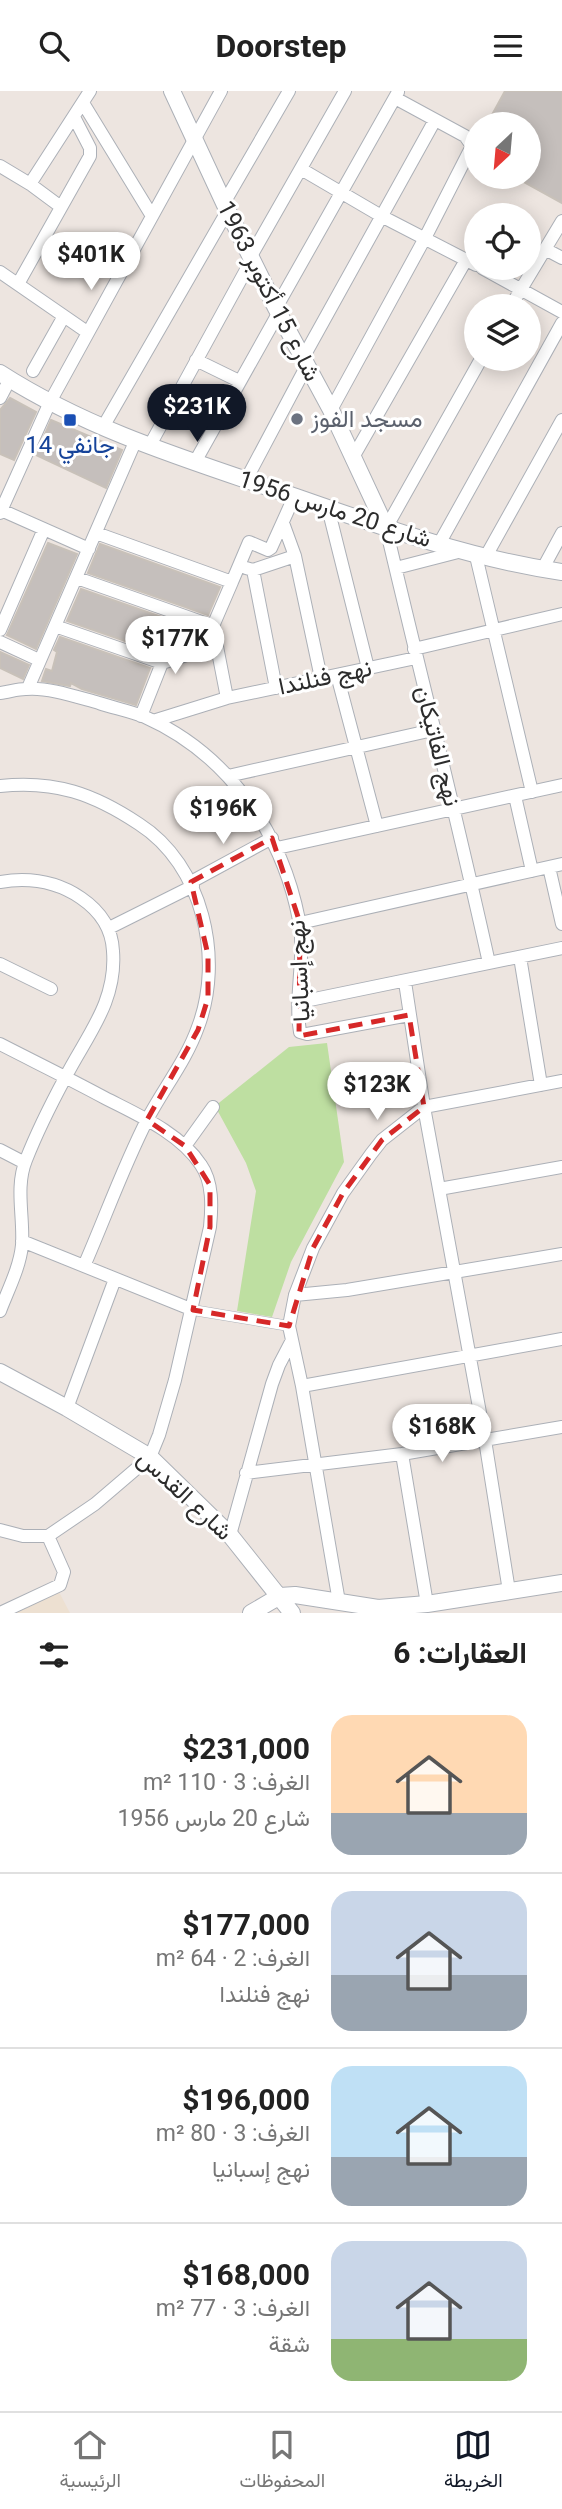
<!DOCTYPE html>
<html lang="ar">
<meta charset="utf-8">
<style>
:root{--surface:#fff;--page:#f2f2f2;--text:#222;--muted:#767676;--line:#e0e0e0;--accent:#111827}
body{margin:0;font-family:Roboto,Vazirmatn,sans-serif;background:var(--page);color:var(--text);direction:rtl;height:100vh;display:flex;flex-direction:column;font-size:26px;white-space:nowrap}
*{box-sizing:border-box;margin:0}
p{font-size:23px;color:var(--muted)}
.icon{flex:none;width:38px;height:38px;fill:none;stroke:currentColor;stroke-width:2;stroke-linecap:round;stroke-linejoin:round}
.map{position:relative;height:1522px;overflow:hidden;direction:ltr}
.drawer{display:flex;flex-direction:column;background:var(--surface);flex:1}
.drawer>*{flex:none}
.needle{width:46px;rotate:206deg}
.tools{position:absolute;left:464px;top:21px;display:grid;gap:14px}
.tools a{display:grid;place-items:center;width:77px;height:77px;border-radius:50%;background:var(--surface);box-shadow:0 4px 18px #0003;font-size:35px}
.price{position:absolute;translate:-50% -60px;padding:0 16px;border-radius:24px;background:#fff;color:#222;font-size:23px;line-height:46px;filter:drop-shadow(0 2px 4px #0008)}
.price::after{content:'';position:absolute;left:50%;top:42px;width:21px;height:16px;margin-left:-10px;background:inherit;clip-path:polygon(0 0,100% 0,50% 100%)}
.price.on{background:var(--accent);color:#fff}
ul{padding:0;list-style:none}
li{display:flex;align-items:center;gap:21px;height:175px;padding:0 35px}
li+li{border-top:2px solid var(--line)}
li span{display:grid;place-items:center;flex:none;width:196px;height:140px;border-radius:21px;color:#555}
li>.icon{margin-inline-start:auto}
span .icon{width:84px;height:84px;fill:#fffc;stroke-width:1}
li b{font-size:30px}
h2{display:flex;justify-content:space-between;align-items:center;height:84px;padding:0 35px;font-size:30px}
header{display:flex;justify-content:space-between;align-items:center;height:91px;padding:0 35px;background:var(--surface);font-size:32px;font-weight:700}
.tab-bar{display:flex;justify-content:space-around;align-items:center;height:98px;border-top:2px solid var(--line);background:var(--surface);font-size:19px;color:var(--muted)}
.tab-bar a{display:grid;justify-items:center;gap:4px}
.tab-bar .on{color:var(--accent)}
.map>svg:first-child{display:block}
.education{fill:#ede0d1}
.green{fill:#bedfa1}
.building{fill:#c5bfbc;stroke:#c8c1b9;stroke-width:2}
.lines{fill:none;stroke-linecap:round;stroke-linejoin:round}
.pedestrian-casing{stroke:#acb0b7;stroke-width:11}
.minor-casing{stroke:#acb0b7;stroke-width:14}
.tertiary-casing{stroke:#acb0b7;stroke-width:18}
.pedestrian{stroke:#fff;stroke-width:10}
.minor{stroke:#fff;stroke-width:12}
.tertiary{stroke:#fff;stroke-width:16}
.marked{fill:none;stroke:#d62828;stroke-width:5;stroke-dasharray:14 9;stroke-linejoin:round}
.worship-dot{fill:#6b7280;stroke:#fff;stroke-width:2.5}
.transit-dot{fill:#1a4fb4;stroke:#fff;stroke-width:2.5}
.labels{text-anchor:middle;dominant-baseline:central;stroke-width:6;stroke-linejoin:round;paint-order:stroke}
.street-label{font-size:24px;fill:#2c2c2c;stroke:#fff}
.worship-label{font-size:24px;fill:#5b616d;stroke:#fff;text-anchor:start}
.transit-label{font-size:24px;fill:#164399;stroke:#fff}
</style>
<header><svg class="icon" aria-label="menu" viewBox="0 0 24 24"><path d="M4 6h16M4 12h16M4 18h16"/></svg>Doorstep<svg class="icon" aria-label="search" viewBox="0 0 24 24"><circle cx="10" cy="10" r="6"/><path d="M15 15l6 6"/></svg></header>
<div class="map">
<svg width="562" height="1522" viewBox="0 0 562 1522">
<rect width="100%" height="100%" fill="#ede5e0"/>
<path class="education" d="M59 1501 70 1522H16Z"/>
<path class="green" d="M327 952 344 1071 291 1171 272 1226 237 1220 256 1100 246 1072 215 1015 289 956Z"/>
<path class="building" d="M505 0H562V112L515 86H528V33H487Z
M10 307 36 321 14 369 0 363V319Z
M51 329 122 359 106 397 36 364Z
M48 452 77 463 36 558 7 544Z
M100 453 220 496 208 524 88 482Z
M81 498 167 528 157 561 67 530Z
M60 546 150 577 136 614 82 598 71 592 70 595 42 590 46 578 52 580 57 561 54 559Z
M0 561 29 574 23 588 0 577Z"/>
<g class="lines">
<defs>
<path id="pedestrian" d="M193 1219 289 1235"/>
<path id="minor" d="M83 12 152 125
M0 75 30 93 61 116
M301 78 383 126 476 174
M30 93 90 0
M224 112 289 0
M545 158 562 167
M251 165 345 0
M482 177 562 221
M0 181 87 241
M18 193 90 65V57L74 26
M511 215 562 130
M276 217 398 1
M303 267 435 29
M481 268 386 437C420 582 457 726 489 872
M196 269 239 290
M33 280 64 225
M0 307 10 288
M331 319 425 147 472 55 465 45 395 7
M103 336 228 119
M149 356 252 168
M352 368 466 169
M195 371 279 221
M246 389 306 276
M328 417 368 577
M1 419 89 458
M0 422 50 311 221 0
M283 432 295 465 321 587
M96 442 232 491 249 451 268 459 271 457 294 406
M439 453 562 232
M476 465 532 701
M485 467 562 329
M246 477 253 479 295 465
M396 477 462 460
M253 479 276 597
M542 479 562 442
M77 487 213 535 232 491
M55 535 162 572 178 524
M213 535 227 607
M0 539 44 438
M0 551 39 569
M414 558 562 523
M337 584 377 735
M28 597 135 351
M0 602C9 601 17 598 26 598 49 596 77 606 99 612 114 617 130 620 145 626 228 663 282 741 299 829 306 865 294 905 300 941L307 943 409 924
M141 625 162 572 217 554
M153 630 227 607 416 567
M228 685 433 639
M0 695C55 689 94 703 139 733 203 774 224 868 198 936 186 970 163 998 147 1029 123 1076 105 1127 84 1175
M515 705 532 780
M277 757 562 694
M549 776 562 833
M0 791C30 786 56 790 81 807 100 820 112 838 113 860 117 911 87 944 65 987 51 1013 37 1041 26 1069 15 1096 24 1126 22 1154 20 1176 8 1199 0 1220
M191 791 272 747
M300 832 562 773
M109 837 193 795
M520 866 541 994
M0 873 51 898
M405 891 424 1016 485 1349 509 1500
M300 911 562 857
M0 953C35 971 70 988 105 1007 138 1024 180 1042 201 1074 213 1091 212 1116 210 1136L175 1289 159 1344 150 1366 95 1413 48 1445H23L0 1439
M185 1055 213 1016
M0 1059 25 1072
M439 1098 562 1076
M22 1150 193 1219
M295 1204 347 1199 562 1163
M302 1295 562 1248
M67 1317 115 1188
M402 1363 427 1513
M246 1382 402 1363 562 1336
M230 1444 272 1293 279 1274 291 1251
M339 1511 302 1295 289 1235 295 1204 313 1157 343 1102 371 1063 382 1049 424 1016 562 990
M0 1522 60 1494 64 1481 48 1445"/>
<path id="tertiary" d="M172 0 224 112 276 217 331 319 386 437
M0 282C87 338 185 368 282 401 374 433 466 467 562 481
M0 1281 67 1317 150 1366 230 1444 292 1522
M251 1522 280 1505 295 1504 378 1517 427 1513 562 1492"/>
</defs>
<use href="#pedestrian" class="pedestrian-casing"/>
<use href="#minor" class="minor-casing"/>
<use href="#tertiary" class="tertiary-casing"/>
<use href="#pedestrian" class="pedestrian"/>
<use href="#minor" class="minor"/>
<use href="#tertiary" class="tertiary"/>
</g>
<path class="marked" d="M272 747 300 832 299 945 409 924 424 1016 382 1049 343 1102 313 1157 289 1235 193 1219 210 1136V1094L185 1055 147 1029 198 939 208 907V864L191 791Z"/>
<circle class="worship-dot" cx="297" cy="328" r="7"/>
<rect class="transit-dot" x="63" y="322" width="14" height="14" rx="3.5"/>
<g class="labels">
<g class="street-label">
<text transform="translate(269 200) rotate(63)">شارع 15 أكتوبر 1963</text>
<text transform="translate(335 418) rotate(18)">شارع 20 مارس 1956</text>
<text transform="translate(325 586) rotate(-12)">نهج فنلندا</text>
<text transform="translate(438 655) rotate(76)">نهج الفاتيكان</text>
<text transform="translate(299 880) rotate(-93)">نهج إسبانيا</text>
<text transform="translate(185 1404) rotate(43)">شارع القدس</text>
</g>
<g class="worship-label">
<text x="311" y="328">مسجد الفوز</text>
</g>
<g class="transit-label">
<text x="70" y="354">14 جانفي</text>
</g>
</g>
</svg>
<div class="tools">
<a><svg class="needle" viewBox="-14 -14 28 28"><path d="M0-13l5 13h-10z" fill="#e53935"/><path d="M0 13l5-13h-10z" fill="#767676"/></svg></a>
<a><svg class="icon" aria-label="locate" viewBox="0 0 24 24"><circle cx="12" cy="12" r="6"/><path d="M12 2v4M12 18v4M2 12h4M18 12h4"/></svg></a>
<a><svg class="icon" aria-label="layers" viewBox="0 0 24 24"><path d="M12 4l9 5-9 5-9-5zM3 14l9 5 9-5"/></svg></a>
</div>
<b class="price" style="left:91px;top:201px">$401K</b>
<b class="price on" style="left:197px;top:353px">$231K</b>
<b class="price" style="left:175px;top:585px">$177K</b>
<b class="price" style="left:223px;top:755px">$196K</b>
<b class="price" style="left:377px;top:1031px">$123K</b>
<b class="price" style="left:442px;top:1373px">$168K</b>
</div>
<section class="drawer">
<h2>العقارات: 6<svg class="icon" aria-label="filters" viewBox="0 0 24 24"><path d="M4 7h16M4 17h16"/><circle cx="9" cy="7" r="2"/><circle cx="15" cy="17" r="2"/></svg></h2>
<ul>
<li><span style="background:linear-gradient(#ffd9b3 70%,#9aa5b1 0)"><svg class="icon" aria-label="home" viewBox="0 0 24 24"><path d="M3 11l9-7 9 7M6 9v11h12V9"/></svg></span><div><b>$231,000</b><p>الغرف: 3 · 110 m²</p><p>شارع 20 مارس 1956</p></div></li>
<li><span style="background:linear-gradient(#c9d6e8 60%,#9aa5b1 0)"><svg class="icon" aria-label="home" viewBox="0 0 24 24"><path d="M3 11l9-7 9 7M6 9v11h12V9"/></svg></span><div><b>$177,000</b><p>الغرف: 2 · 64 m²</p><p>نهج فنلندا</p></div></li>
<li><span style="background:linear-gradient(#bfe0f5 65%,#9aa5b1 0)"><svg class="icon" aria-label="home" viewBox="0 0 24 24"><path d="M3 11l9-7 9 7M6 9v11h12V9"/></svg></span><div><b>$196,000</b><p>الغرف: 3 · 80 m²</p><p>نهج إسبانيا</p></div></li>
<li><span style="background:linear-gradient(#c9d6e8 70%,#8fb573 0)"><svg class="icon" aria-label="home" viewBox="0 0 24 24"><path d="M3 11l9-7 9 7M6 9v11h12V9"/></svg></span><div><b>$168,000</b><p>الغرف: 3 · 77 m²</p><p>شقة</p></div></li>
</ul>
</section>
<nav class="tab-bar">
<a class="on"><svg class="icon" aria-label="map" viewBox="0 0 24 24"><path d="M3 6l6-2 6 2 6-2v14l-6 2-6-2-6 2zM9 4v14M15 6v14"/></svg>الخريطة</a>
<a><svg class="icon" aria-label="saved" viewBox="0 0 24 24"><path d="M7 4h10v16l-5-4-5 4z"/></svg>المحفوظات</a>
<a><svg class="icon" aria-label="home" viewBox="0 0 24 24"><path d="M3 11l9-7 9 7M6 9v11h12V9"/></svg>الرئيسية</a>
</nav>
